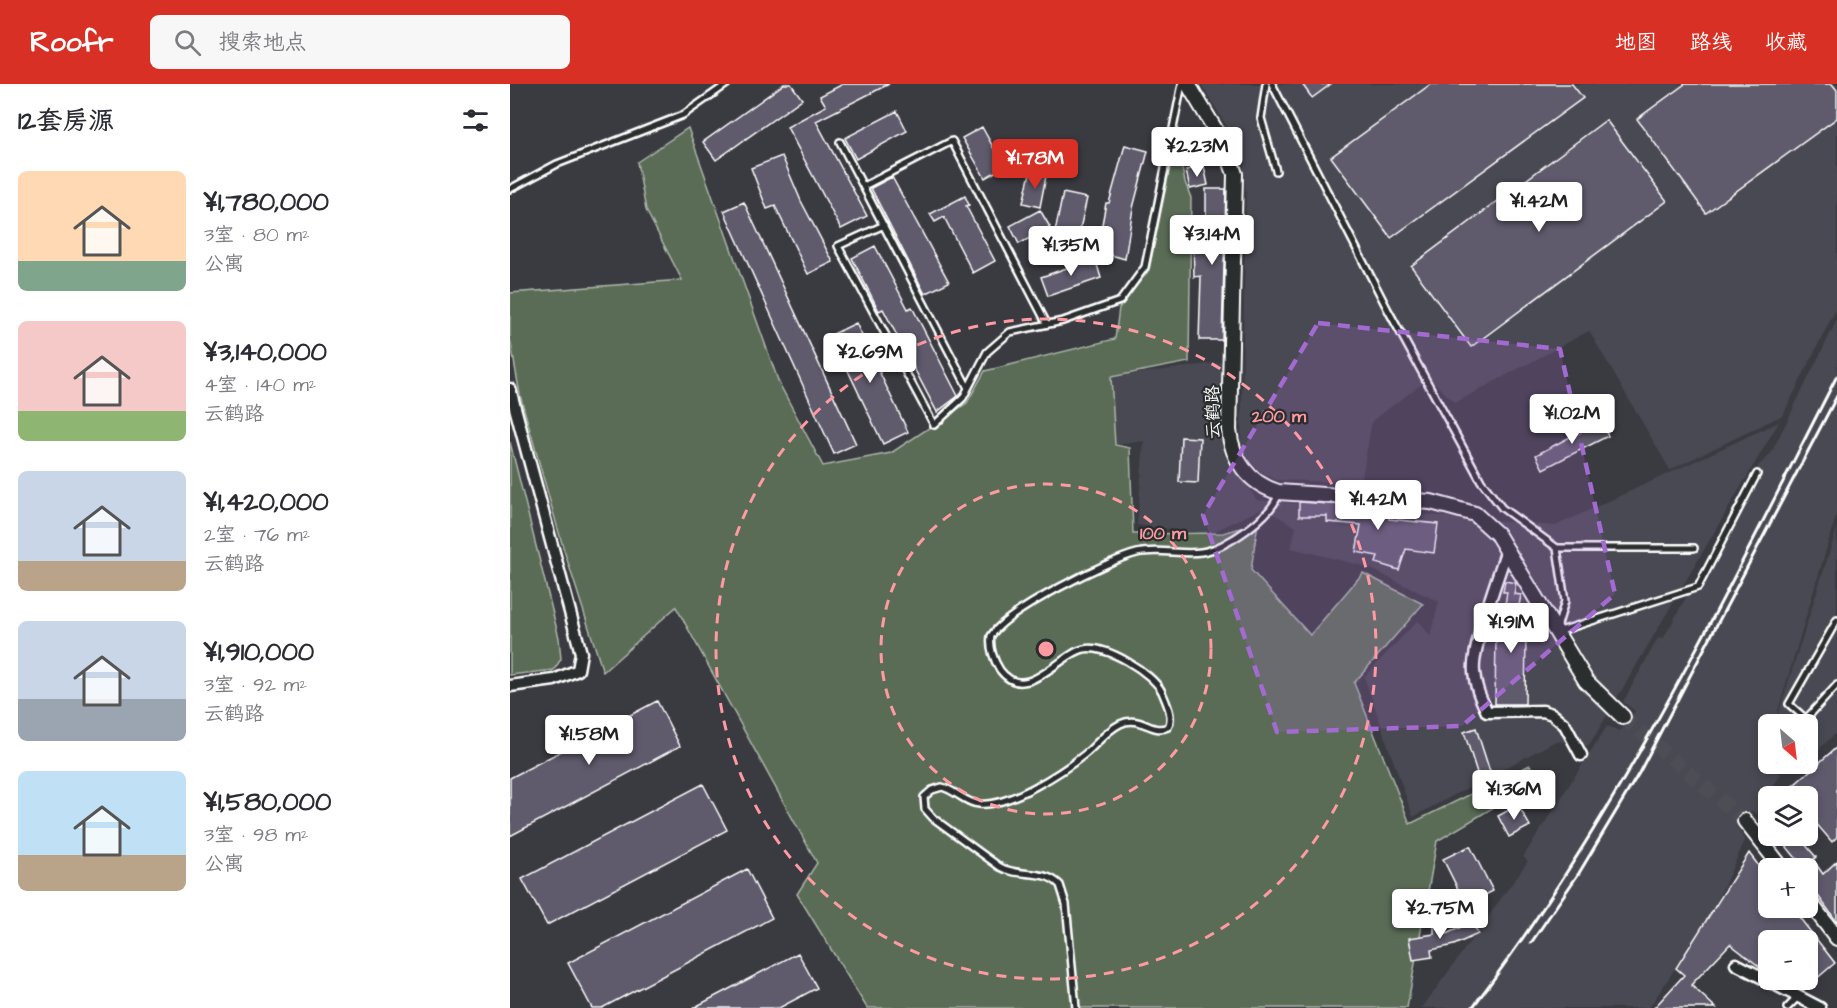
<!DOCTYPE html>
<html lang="zh">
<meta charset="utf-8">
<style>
:root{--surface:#fff;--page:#f7f7f7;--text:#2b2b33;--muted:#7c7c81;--accent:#d93025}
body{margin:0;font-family:"Architects Daughter","LXGW WenKai TC",sans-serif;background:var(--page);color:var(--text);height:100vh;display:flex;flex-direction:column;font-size:22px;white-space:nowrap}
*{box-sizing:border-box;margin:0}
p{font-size:20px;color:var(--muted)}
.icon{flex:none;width:33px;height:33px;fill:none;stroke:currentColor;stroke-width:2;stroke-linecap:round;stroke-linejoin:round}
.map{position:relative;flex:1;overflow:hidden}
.drawer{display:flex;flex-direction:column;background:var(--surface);width:510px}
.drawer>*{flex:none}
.needle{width:39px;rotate:152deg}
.fabs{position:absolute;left:1248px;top:630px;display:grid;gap:12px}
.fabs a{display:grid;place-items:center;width:60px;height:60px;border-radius:9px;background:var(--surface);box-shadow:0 3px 9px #0003;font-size:30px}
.price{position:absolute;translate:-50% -51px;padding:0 14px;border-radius:6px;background:#fff;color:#222;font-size:20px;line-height:39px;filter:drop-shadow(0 2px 3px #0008)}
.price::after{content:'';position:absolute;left:50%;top:36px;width:18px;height:14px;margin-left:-9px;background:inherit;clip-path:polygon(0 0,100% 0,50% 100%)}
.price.current{background:var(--accent);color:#fff}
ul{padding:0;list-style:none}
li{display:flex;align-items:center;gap:18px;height:150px;padding:0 18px}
li span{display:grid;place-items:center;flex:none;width:168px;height:120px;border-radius:9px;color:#555}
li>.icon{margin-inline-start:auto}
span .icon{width:72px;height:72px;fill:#fffc;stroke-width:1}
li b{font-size:26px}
h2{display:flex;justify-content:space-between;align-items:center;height:72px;padding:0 18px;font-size:26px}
header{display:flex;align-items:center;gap:36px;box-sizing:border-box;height:84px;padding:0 30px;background:var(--accent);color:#fff}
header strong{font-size:28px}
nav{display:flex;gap:33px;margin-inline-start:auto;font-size:21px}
.search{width:420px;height:54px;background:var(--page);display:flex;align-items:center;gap:15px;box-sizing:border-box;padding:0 21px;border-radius:9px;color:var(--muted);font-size:22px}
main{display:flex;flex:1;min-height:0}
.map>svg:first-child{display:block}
.built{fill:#494852}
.green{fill:#5a6c56;stroke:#acb6aa;stroke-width:1.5}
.building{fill:#5f5a6c;stroke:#fff;stroke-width:1.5}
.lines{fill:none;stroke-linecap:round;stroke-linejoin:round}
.tertiary-tunnel{stroke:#4e4e54;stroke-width:14;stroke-dasharray:14 7;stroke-linecap:butt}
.service-casing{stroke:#fff;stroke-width:10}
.minor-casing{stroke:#fff;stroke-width:15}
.tertiary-casing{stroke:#fff;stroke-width:18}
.service{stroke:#2a2d2e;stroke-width:5}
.minor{stroke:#2a2d2e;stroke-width:10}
.tertiary{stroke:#2a2d2e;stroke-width:14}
.rail{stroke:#fff;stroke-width:3}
.marked{fill:#a36bd2;fill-opacity:0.2;stroke:#a36bd2;stroke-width:4.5;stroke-dasharray:12 8;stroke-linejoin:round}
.ring{fill:none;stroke:#ff9aa2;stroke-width:3;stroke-dasharray:10 8}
.labels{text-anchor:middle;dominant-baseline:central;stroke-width:4.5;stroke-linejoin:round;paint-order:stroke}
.street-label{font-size:18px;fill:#fff;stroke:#2a2d2e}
.centre{fill:#ff9aa2;stroke:#2a2d2e;stroke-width:3}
.ring-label{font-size:18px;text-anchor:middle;font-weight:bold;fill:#ff9aa2;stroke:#2a2d2e;stroke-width:4.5;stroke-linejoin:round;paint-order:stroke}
</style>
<header>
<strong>Roofr</strong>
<div class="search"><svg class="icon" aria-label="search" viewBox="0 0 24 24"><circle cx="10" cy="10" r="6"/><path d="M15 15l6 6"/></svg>搜索地点</div>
<nav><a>地图</a><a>路线</a><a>收藏</a></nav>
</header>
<main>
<section class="drawer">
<h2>12套房源<svg class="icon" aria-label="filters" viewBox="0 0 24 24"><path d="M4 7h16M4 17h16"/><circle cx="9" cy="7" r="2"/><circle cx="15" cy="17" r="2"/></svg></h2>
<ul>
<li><span style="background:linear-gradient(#ffd9b3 75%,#7fa58c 0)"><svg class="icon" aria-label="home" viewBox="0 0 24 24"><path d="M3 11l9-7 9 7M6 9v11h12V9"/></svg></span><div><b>¥1,780,000</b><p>3室 · 80 m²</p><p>公寓</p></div></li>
<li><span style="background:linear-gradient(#f6c9c9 75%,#8fb573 0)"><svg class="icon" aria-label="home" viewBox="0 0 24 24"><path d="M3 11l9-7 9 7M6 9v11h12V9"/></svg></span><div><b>¥3,140,000</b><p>4室 · 140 m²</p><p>云鹤路</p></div></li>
<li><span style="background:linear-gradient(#c9d6e8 75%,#b9a48a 0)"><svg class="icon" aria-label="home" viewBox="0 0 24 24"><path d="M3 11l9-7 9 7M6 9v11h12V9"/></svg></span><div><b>¥1,420,000</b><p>2室 · 76 m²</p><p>云鹤路</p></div></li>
<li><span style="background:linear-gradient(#c9d6e8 65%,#9aa5b1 0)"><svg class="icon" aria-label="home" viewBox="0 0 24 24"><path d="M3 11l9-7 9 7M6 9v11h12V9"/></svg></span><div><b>¥1,910,000</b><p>3室 · 92 m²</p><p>云鹤路</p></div></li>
<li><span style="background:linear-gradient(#bfe0f5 70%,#b9a48a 0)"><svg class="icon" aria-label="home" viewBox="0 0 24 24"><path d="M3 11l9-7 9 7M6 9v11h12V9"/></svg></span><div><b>¥1,580,000</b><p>3室 · 98 m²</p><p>公寓</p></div></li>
</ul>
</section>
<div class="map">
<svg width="1327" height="924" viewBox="0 0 1327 924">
<rect width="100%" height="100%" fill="#3a3a41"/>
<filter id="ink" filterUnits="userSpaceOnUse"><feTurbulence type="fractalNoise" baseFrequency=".0167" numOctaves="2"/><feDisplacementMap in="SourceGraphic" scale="12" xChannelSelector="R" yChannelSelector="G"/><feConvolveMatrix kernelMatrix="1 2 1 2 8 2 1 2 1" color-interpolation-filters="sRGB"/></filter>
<g filter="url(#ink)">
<path class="built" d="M691 0H1327V223L1273 331 1160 386 1079 247 945 319 920 294 862 337 851 399 766 396 748 386 734 371 731 357 736 107 732 67Z
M1327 236V429L1264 640H1258V660L1255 673 1271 690 1247 730 1242 727 1226 741 1235 757 1200 832 1139 924H912L1018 777 1013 773 1097 642 1110 647 1125 627 1113 618 1148 554 1153 555 1249 381 1260 371Z
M713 278 714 370 747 416 1045 442 1269 338 1079 662 1046 657 903 733 854 593 908 536 920 552 929 518 857 483 781 464 786 443 753 424 699 450 627 441 634 357 605 361 601 293Z
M1327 444V648L1298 676V640H1265Z"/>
<path class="green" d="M178 44 269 299 313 382 381 369 457 319 475 287 605 255 609 224 639 186 662 73 668 65 675 98 681 114 679 278 601 293 605 361 620 364 623 450 713 449 748 439 741 486 800 551 853 489 913 520 844 599 900 740 1020 681 1028 697 927 757 897 924H357L287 810 307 779 166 523 93 588 53 463 10 311 0 254V209L172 196 136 126 127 78Z
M0 358 49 554 51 575 44 586 0 591Z"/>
<path class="building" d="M274 0H281L292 15 206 76 193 58Z
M333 0H379L306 37 357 132 331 145 277 43 316 22 310 12Z
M792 0H821L802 14Z
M921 0H1062L1073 14 881 154 821 73Z
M1175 0H1322L1327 6V34L1196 129 1127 35Z
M387 27 397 47 346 75 335 54Z
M1096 36 1157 117 961 263 901 182Z
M472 43 494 83 475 94 452 54Z
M615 61 638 67 623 124 615 175 587 167 596 119H599Z
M272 72 291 117 323 178 298 190 265 122 257 125 241 84Z
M694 82 698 101 680 105 676 86Z
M520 89 536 92 530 123 513 119Z
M382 93 439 198 415 210 361 104Z
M696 105H716L712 256H689L691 192 684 193 683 153 696 152Z
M553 109 577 114 566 163 543 158Z
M455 112 459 121 456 122 485 177 463 189 434 133 425 138 420 130Z
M234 118 346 360 324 370 214 127Z
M530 126 540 143 509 160 500 142Z
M365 162 398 225 402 223 448 312 427 328 373 225 369 227 342 174Z
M585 174 591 194 538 212 531 193Z
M346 239 398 348 373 360 321 251Z
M1090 337 1098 352 1033 385 1026 371Z
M671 353 690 354 688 399 669 398Z
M789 418 880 424 879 435 928 440 924 469 896 465 889 486 866 479 868 472 846 468 851 441 817 438V432H789Z
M995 497 1006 499 1004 510 1011 511 1006 538 1011 539 1009 551H1016L1015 620H985L986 551H990L997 508H993Z
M147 617 170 662 0 752V694Z
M966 644 982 694 970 698 954 648Z
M1327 663V753L1322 758 1298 730V712H1282L1277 707Z
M193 700 217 746 37 841 12 795Z
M1008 721 1020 742 999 753 988 732Z
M1268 752H1288L1306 773 1303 776 1313 790 1327 777V838L1298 798 1301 794 1298 784H1294Z
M960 762 983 807 956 821 933 775Z
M1239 769 1258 794V824H1282L1325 879 1298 902V856H1258V889L1220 860 1181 901 1206 924H1144L1174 891 1166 884Z
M237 785 262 834 92 924H82L58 879Z
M924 837 936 838V850L962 838 968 850 944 861 921 866 922 873 903 876 899 854 924 850Z
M288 869 307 904 269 924H183Z"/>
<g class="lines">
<path class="tertiary-tunnel" d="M1113 633 1235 737"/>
<defs>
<path id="service" d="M756 0 751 34 766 87
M762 0 878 226 971 397 992 424 1047 464H1184
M330 58 457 302
M354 102 442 57 537 240
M0 105 47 80 173 31 217 0
M374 141 328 162 424 341 453 314 477 268 500 248 553 237 610 217 635 183 672 0
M1327 536 1279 620 1296 635 1327 601
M1047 544 1055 517 1047 464
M1047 548 1188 503 1247 390
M566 924 556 820 550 801C534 784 509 794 490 783L423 734 415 725 414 713 422 706 432 703C445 706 455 719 469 720 499 723 553 688 575 670 587 660 596 647 610 640 631 630 641 651 658 643 664 633 656 618 652 608 643 589 595 560 574 565 549 570 516 621 490 586 484 577 479 563 481 552 496 527 598 476 627 469 649 464 670 471 691 468 715 465 762 433 769 409
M1277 924 1288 913"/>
<path id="minor" d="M0 305 71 569 68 586 44 596 0 602
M997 465C989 491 961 565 964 588 965 603 971 615 977 628L1033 627 1042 630 1055 641 1071 671
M1226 880 1310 924"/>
<path id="tertiary" d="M678 0 715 62 725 90 719 346C722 375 738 399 768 408L921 418 965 430 987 450 1076 597 1113 633
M1235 737 1272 784
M1298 816 1327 854"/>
</defs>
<use href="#service" class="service-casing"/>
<use href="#minor" class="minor-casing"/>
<use href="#tertiary" class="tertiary-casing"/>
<use href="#service" class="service"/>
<use href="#minor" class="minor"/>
<use href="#tertiary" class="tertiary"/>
<path class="rail" d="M1021 859 1069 789 1129 689 1327 312
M962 924C1110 730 1216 508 1327 292"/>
</g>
</g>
<path class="marked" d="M808 239 1050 265 1105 510 952 642 767 648 693 431Z"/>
<g class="ring">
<circle cx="536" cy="565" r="165"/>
<circle cx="536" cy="565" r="330"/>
</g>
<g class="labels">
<g class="street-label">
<text transform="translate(703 328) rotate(-91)">云鹤路</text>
</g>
</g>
<circle cx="536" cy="565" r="9" class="centre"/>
<g class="ring-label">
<text x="769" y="338">200 m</text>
<text x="653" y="455">100 m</text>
</g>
</svg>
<div class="fabs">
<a><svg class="needle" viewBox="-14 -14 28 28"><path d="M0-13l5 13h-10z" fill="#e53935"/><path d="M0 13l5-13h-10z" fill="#7c7c81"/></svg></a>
<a><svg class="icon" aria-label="layers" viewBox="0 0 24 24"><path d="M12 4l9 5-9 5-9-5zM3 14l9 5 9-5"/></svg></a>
<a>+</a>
<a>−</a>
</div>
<b class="price" style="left:687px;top:94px">¥2.23M</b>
<b class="price current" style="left:525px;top:106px">¥1.78M</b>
<b class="price" style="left:1029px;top:149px">¥1.42M</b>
<b class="price" style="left:702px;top:182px">¥3.14M</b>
<b class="price" style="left:561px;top:193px">¥1.35M</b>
<b class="price" style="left:360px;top:300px">¥2.69M</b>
<b class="price" style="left:1062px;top:361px">¥1.02M</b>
<b class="price" style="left:868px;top:447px">¥1.42M</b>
<b class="price" style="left:1001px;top:570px">¥1.91M</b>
<b class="price" style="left:79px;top:682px">¥1.58M</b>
<b class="price" style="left:1004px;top:737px">¥1.36M</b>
<b class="price" style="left:930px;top:856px">¥2.75M</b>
</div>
</main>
